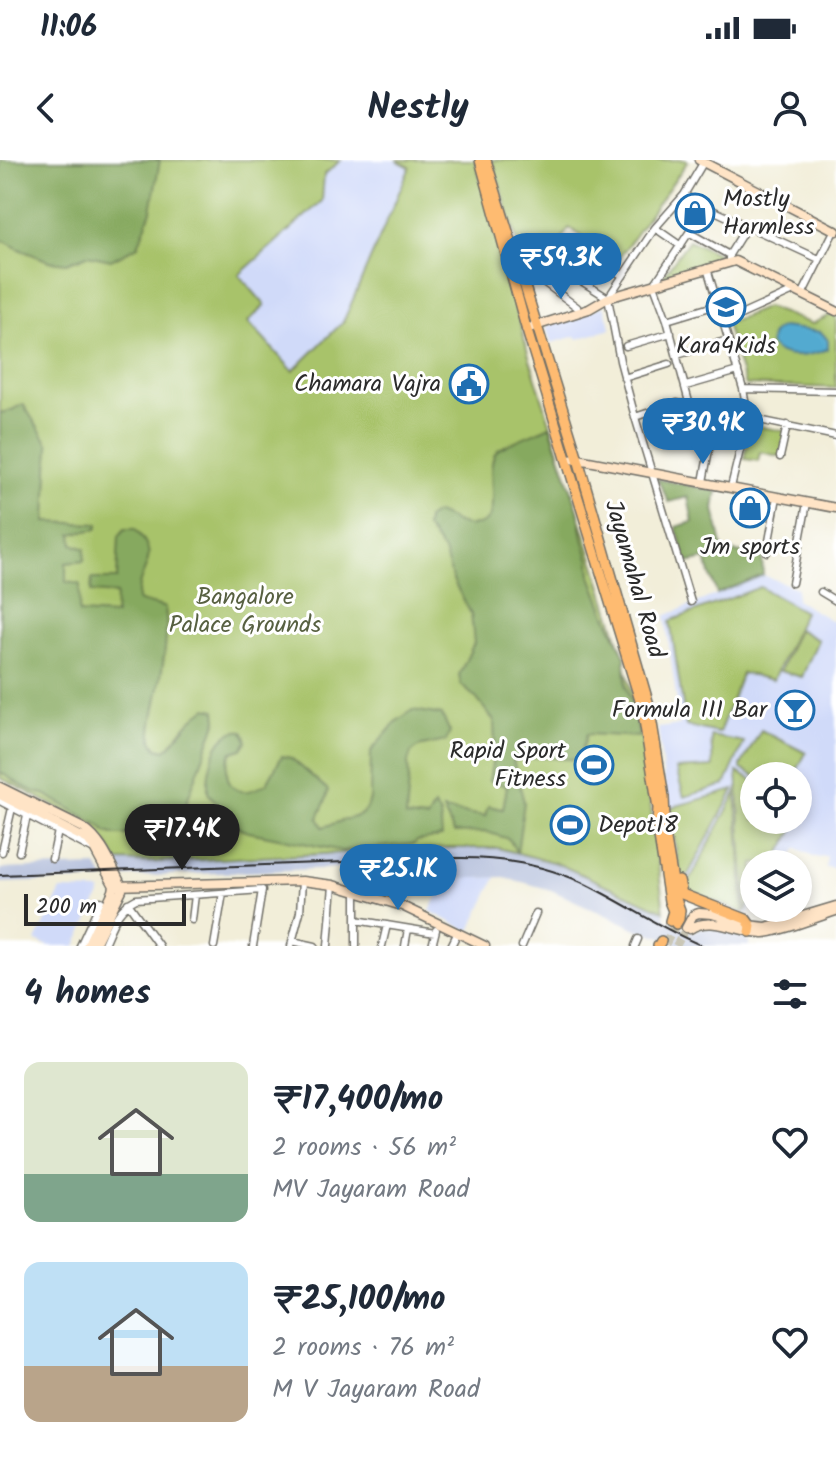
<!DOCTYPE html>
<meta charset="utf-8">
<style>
:root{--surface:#fff;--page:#f2f2f3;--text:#1f2937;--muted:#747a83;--accent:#1f6fb2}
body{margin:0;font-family:Kalam,sans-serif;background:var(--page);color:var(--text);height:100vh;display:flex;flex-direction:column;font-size:30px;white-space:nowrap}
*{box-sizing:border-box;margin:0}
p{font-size:26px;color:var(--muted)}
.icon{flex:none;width:44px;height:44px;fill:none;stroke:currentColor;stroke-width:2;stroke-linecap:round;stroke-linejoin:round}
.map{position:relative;height:786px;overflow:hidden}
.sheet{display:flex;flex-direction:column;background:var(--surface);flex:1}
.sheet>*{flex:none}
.fabs{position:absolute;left:740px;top:602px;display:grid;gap:16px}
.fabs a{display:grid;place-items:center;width:72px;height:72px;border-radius:50%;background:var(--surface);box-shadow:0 4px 12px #0003;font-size:40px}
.scale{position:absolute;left:24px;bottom:20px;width:162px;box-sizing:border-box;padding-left:8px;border:4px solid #2b2b2b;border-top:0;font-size:22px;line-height:28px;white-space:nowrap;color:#2b2b2b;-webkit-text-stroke:6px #fff;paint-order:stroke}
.price{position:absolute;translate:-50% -68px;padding:0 18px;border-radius:28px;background:var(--accent);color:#fff;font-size:26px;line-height:52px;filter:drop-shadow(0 2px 4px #0008)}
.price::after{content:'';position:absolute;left:50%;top:48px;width:24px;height:18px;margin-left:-12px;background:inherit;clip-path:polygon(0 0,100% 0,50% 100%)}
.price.current{background:#222;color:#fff}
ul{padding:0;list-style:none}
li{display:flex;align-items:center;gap:24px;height:200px;padding:0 24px}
li span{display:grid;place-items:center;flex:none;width:224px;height:160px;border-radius:16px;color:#555}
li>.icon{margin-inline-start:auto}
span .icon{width:96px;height:96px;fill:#fffc;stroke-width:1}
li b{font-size:34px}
h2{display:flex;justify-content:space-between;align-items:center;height:96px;padding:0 24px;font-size:34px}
.status{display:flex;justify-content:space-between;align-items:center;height:56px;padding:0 40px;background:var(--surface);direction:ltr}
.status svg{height:22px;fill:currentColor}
header{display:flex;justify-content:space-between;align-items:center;height:104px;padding:0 24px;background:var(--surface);font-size:36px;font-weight:800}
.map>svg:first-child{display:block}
.built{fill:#d0daf9;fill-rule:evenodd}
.industrial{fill:#bac4de}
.green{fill:#a8c36a;stroke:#6a774a;stroke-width:2}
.forest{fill:#86a95e;stroke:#586a44;stroke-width:2}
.water{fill:#53aad0;stroke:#3f6a7e;stroke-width:2}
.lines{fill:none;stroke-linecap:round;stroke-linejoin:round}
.secondary-tunnel{stroke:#cac7b6;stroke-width:8;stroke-dasharray:8 4;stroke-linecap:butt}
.primary-tunnel{stroke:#cac7b6;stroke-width:9;stroke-dasharray:9 4.5;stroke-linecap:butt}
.street-casing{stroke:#716f68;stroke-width:9}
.secondary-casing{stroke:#716f68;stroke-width:11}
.primary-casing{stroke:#716f68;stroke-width:12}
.street{stroke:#fff;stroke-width:6}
.secondary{stroke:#ffe4c6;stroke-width:8}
.primary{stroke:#febb71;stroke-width:9}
.rail{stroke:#2b2b2b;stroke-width:2}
.labels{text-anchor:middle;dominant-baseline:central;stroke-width:6;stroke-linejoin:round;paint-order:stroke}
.poi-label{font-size:24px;fill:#2b2b2b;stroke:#fff;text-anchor:end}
.street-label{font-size:24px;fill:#2b2b2b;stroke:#fff}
.park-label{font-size:24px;fill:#576041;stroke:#fff}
</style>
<div class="status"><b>11:06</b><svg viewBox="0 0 49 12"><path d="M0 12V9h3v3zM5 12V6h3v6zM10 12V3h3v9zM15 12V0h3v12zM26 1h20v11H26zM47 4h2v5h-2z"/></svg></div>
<header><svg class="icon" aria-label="back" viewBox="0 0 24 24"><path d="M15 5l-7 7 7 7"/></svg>Nestly<svg class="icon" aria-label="person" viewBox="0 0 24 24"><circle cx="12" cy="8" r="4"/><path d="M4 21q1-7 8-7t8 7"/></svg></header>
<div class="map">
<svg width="836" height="786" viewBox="0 0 836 786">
<rect width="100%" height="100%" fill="#fff"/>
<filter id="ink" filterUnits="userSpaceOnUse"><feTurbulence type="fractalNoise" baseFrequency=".0125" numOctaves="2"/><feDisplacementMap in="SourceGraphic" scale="16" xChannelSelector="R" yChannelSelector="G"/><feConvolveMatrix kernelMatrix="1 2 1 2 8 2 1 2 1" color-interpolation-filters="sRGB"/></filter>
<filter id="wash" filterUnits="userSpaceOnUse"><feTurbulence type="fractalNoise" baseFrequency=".006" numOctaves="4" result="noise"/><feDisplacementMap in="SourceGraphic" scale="32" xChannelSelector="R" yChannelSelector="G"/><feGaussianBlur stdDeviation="1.8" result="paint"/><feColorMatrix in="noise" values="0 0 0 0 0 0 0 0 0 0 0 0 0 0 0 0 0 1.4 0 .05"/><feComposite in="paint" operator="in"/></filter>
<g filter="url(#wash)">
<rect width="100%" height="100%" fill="#f2eed9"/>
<path class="built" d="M341 0H396L410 6 343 162 293 211 247 162 239 115 322 41 324 15Z
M604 146 611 169 578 179 576 176 551 183 546 166Z
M763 415 797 428 796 440 836 463V708H826L827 696 815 697 797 688 786 704H754V746L747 755 687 733 681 726 666 638 658 568 680 565 665 456ZM754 616H798V660H754Z
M496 717 470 772 430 751 446 719Z
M61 730 102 731 76 786H49L36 781Z"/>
<path class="industrial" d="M450 688H498L556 703 664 751 666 759 693 772 701 768H718L740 772 749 781V786H681L659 776 639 770 551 730 504 717 446 719 339 708 125 717 118 701 153 702Z
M97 706 105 720 0 723V709Z"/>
<path class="green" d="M0 0H341L324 15 322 41 239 115 265 145 248 162 293 211 343 162 348 151 410 7 396 0H475L528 193 616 472 640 562 664 751 556 703 498 688H450L153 702 118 701 96 667 0 618Z
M492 0H687L688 1 618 99 569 68 531 126Z
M689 80 728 99 659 121Z
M766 147 812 164 834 153 836 154V228L745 225 726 164Z
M751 265 789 272 784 297 760 292 758 301 744 299Z
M760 427 804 452 773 520 742 513 719 573 686 566 670 461Z
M798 469 818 480 802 517 780 511Z
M761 570 806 593 794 616H754L741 609V605Z
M711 576 744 582 725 625 684 637 676 609 713 607Z
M737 612 754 621V660L798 659 799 661 774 704H754V737L746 751Z
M734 630 682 726 669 648Z
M736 633 744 753 685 729Z"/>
<path class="forest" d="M0 0H160L151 51 138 86 111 100 87 95 67 103 49 101 19 89 1 79Z
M23 244 49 285 46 362 98 364 97 369 72 374 73 384 85 389 84 401 66 403V422L80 424 79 453 115 455 116 434 91 432 92 419H117L119 376 125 369H135C165 401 136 406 138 440 147 444 156 444 165 448 171 481 156 537 151 570L152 580 157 588 166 590C180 575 189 558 207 548L216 550 217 560 181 657 164 668 154 671 135 672 125 675H116L106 672 99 665 44 634C28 632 14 620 0 612V253L12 250Z
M550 266 578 349 583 378 590 401 591 416 606 455 625 496 626 525 635 553 639 577 587 574 579 600 540 597 513 600 524 642 517 693 509 679 487 672 454 673 443 650 485 656 488 646 503 649 507 626 489 621 495 587 494 561 476 538 461 525 459 515 474 483 471 454 453 420 444 392 426 368 427 359 436 353C446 355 454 364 465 365 514 372 478 309 498 290 505 284 540 271 550 266Z
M657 319 717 331 714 349 723 390 762 396 763 415 717 434 705 399 687 403 676 367 693 362 688 337 669 342Z
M413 550 442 555 450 572 446 581 418 587 411 593 408 602 409 621 406 657 427 659 434 646 440 654 442 677 417 681 414 684 342 691 249 672 240 669 208 633C207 611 215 568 243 571L247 581 242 589 232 592C223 607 225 634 248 631 254 630 262 626 267 623L282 596 291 598 328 630 326 640 318 658 323 667 360 655 367 648 370 639 371 591 397 561Z"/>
<path class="water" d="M782 167 821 172 828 180V189C810 196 783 202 770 185 770 175 773 171 782 167Z"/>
</g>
<g filter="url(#ink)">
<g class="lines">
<path class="secondary-tunnel" d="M676 786 686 768"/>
<path class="primary-tunnel" d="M665 784 676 764"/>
<defs>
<path id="street" d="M684 35 706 47 819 99
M655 68 681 86
M690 73 729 95V102
M729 95 747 66
M553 103 608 138
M707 108 743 229 748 257 731 327
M803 133 834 71
M608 138 620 201 635 257 691 442
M608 138 655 68 684 35 703 3
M577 147 542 121 568 81 623 116
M667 160 717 145
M723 163 796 130
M626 186 671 173
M677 195 728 180
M624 218 669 204
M686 226 738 211
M743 229 836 231
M690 246 667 160 654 125 706 47
M635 257 677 243 836 276
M780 297 787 265
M703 322 716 252
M767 392 777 337
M792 423 807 343
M821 432 836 441
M0 641 92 689
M2 692 12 648
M19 692 27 656
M52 699 58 671
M128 743 159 786
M192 760 195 735
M356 760 435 773
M292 781 315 786
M80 786 101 741
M103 786C112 767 116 749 136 739L262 730
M214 786 223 733
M253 786 262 730
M291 786 300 752 302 721
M328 786 333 725
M356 786V733
M382 786 387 765
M405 786 408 769
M432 786 436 770
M451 786 458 772
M522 786 536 753
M635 786 638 779"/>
<path id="secondary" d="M699 0 836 71
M526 169 589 149 608 138 735 101 836 151
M567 300 578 299 836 348
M0 627 83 668C103 681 111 705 122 726V730L94 786
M0 635 88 680 93 687 114 726
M114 726 302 721 333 725 402 746 485 786
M686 768 693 755 699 753 712 754 748 765 766 767 836 746
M690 769C711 754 740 774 764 773 781 772 817 757 836 751
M87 786 113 731 114 726"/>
<path id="primary" d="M480 0 525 164 642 547 658 648 657 664 669 741 673 751 670 761
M486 0 578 299 649 545 664 637 666 680 676 739 680 750 679 759 676 764
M679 721 682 734 746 759 751 766 750 772
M658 786 661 781"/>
</defs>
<use href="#street" class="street-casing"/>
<use href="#secondary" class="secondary-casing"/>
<use href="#primary" class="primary-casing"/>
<use href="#street" class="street"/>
<use href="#secondary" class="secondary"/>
<use href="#primary" class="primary"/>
<path class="rail" d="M0 715 453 698C498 697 540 703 581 722 623 742 661 769 703 786"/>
</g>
</g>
<defs>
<symbol id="shop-ring" viewBox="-11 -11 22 22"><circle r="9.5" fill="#fff" stroke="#1f6fb2" stroke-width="1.5"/><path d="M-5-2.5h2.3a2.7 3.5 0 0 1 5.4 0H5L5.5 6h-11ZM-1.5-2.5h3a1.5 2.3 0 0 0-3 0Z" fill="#1f6fb2"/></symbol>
<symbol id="school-ring" viewBox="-11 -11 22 22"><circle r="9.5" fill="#fff" stroke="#1f6fb2" stroke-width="1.5"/><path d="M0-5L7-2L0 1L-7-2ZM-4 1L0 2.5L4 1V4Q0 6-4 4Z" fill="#1f6fb2"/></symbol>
<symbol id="civic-ring" viewBox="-11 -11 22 22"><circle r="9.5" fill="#fff" stroke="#1f6fb2" stroke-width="1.5"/><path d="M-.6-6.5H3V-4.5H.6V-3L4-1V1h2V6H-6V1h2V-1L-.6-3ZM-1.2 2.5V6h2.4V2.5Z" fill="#1f6fb2"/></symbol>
<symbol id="bar-ring" viewBox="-11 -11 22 22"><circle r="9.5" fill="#fff" stroke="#1f6fb2" stroke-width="1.5"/><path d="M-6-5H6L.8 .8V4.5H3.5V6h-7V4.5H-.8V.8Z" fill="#1f6fb2"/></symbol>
<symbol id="stadium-ring" viewBox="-11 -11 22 22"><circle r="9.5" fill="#fff" stroke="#1f6fb2" stroke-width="1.5"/><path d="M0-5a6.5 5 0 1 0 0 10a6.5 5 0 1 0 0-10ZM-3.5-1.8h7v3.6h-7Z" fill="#1f6fb2"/></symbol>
</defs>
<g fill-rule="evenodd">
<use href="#shop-ring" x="673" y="31" width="44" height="44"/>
<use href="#school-ring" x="704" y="125" width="44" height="44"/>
<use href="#civic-ring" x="447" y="202" width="44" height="44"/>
<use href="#shop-ring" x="728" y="326" width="44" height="44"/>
<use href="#bar-ring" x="773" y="528" width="44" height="44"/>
<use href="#stadium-ring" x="572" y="583" width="44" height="44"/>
<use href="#stadium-ring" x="548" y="643" width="44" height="44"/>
</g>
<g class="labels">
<g class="poi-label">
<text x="723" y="39" text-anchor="start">Mostly<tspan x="723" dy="28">Harmless</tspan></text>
<text x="726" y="186" text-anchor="middle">Kara4Kids</text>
<text x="441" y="224">Chamara Vajra</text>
<text x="750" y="387" text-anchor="middle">Jm sports</text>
<text x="767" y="550">Formula III Bar</text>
<text x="566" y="591">Rapid Sport<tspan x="566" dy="28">Fitness</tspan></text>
<text x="598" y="665" text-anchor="start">Depot18</text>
</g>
<g class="street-label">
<text transform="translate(634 419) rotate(74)">Jayamahal Road</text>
</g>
<g class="park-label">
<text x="245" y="437">Bangalore<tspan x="245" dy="28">Palace Grounds</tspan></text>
</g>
</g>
</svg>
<div class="fabs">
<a><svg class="icon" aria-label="locate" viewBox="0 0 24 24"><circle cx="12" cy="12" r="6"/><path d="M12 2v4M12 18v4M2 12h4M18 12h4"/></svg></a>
<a><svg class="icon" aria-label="layers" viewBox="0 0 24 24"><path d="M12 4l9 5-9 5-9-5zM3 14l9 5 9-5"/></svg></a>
</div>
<div class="scale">200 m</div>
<b class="price" style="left:561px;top:141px">₹59.3K</b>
<b class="price" style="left:703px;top:306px">₹30.9K</b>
<b class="price current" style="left:182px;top:712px">₹17.4K</b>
<b class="price" style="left:398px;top:752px">₹25.1K</b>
</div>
<section class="sheet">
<h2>4 homes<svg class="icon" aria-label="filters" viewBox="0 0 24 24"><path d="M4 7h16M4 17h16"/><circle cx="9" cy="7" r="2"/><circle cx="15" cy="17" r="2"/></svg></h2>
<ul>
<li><span style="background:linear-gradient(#dfe7d0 70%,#7fa58c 0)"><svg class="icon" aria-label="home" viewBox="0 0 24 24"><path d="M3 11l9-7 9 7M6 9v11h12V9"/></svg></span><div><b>₹17,400/mo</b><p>2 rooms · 56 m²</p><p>MV Jayaram Road</p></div><svg class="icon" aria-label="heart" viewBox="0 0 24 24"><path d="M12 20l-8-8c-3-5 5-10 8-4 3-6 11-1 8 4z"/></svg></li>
<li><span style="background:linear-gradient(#bfe0f5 65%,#b9a48a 0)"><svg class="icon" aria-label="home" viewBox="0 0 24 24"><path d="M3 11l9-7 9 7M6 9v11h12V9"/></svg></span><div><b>₹25,100/mo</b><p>2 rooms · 76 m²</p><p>M V Jayaram Road</p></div><svg class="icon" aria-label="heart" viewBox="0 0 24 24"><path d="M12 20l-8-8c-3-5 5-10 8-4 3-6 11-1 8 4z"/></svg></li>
</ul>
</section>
